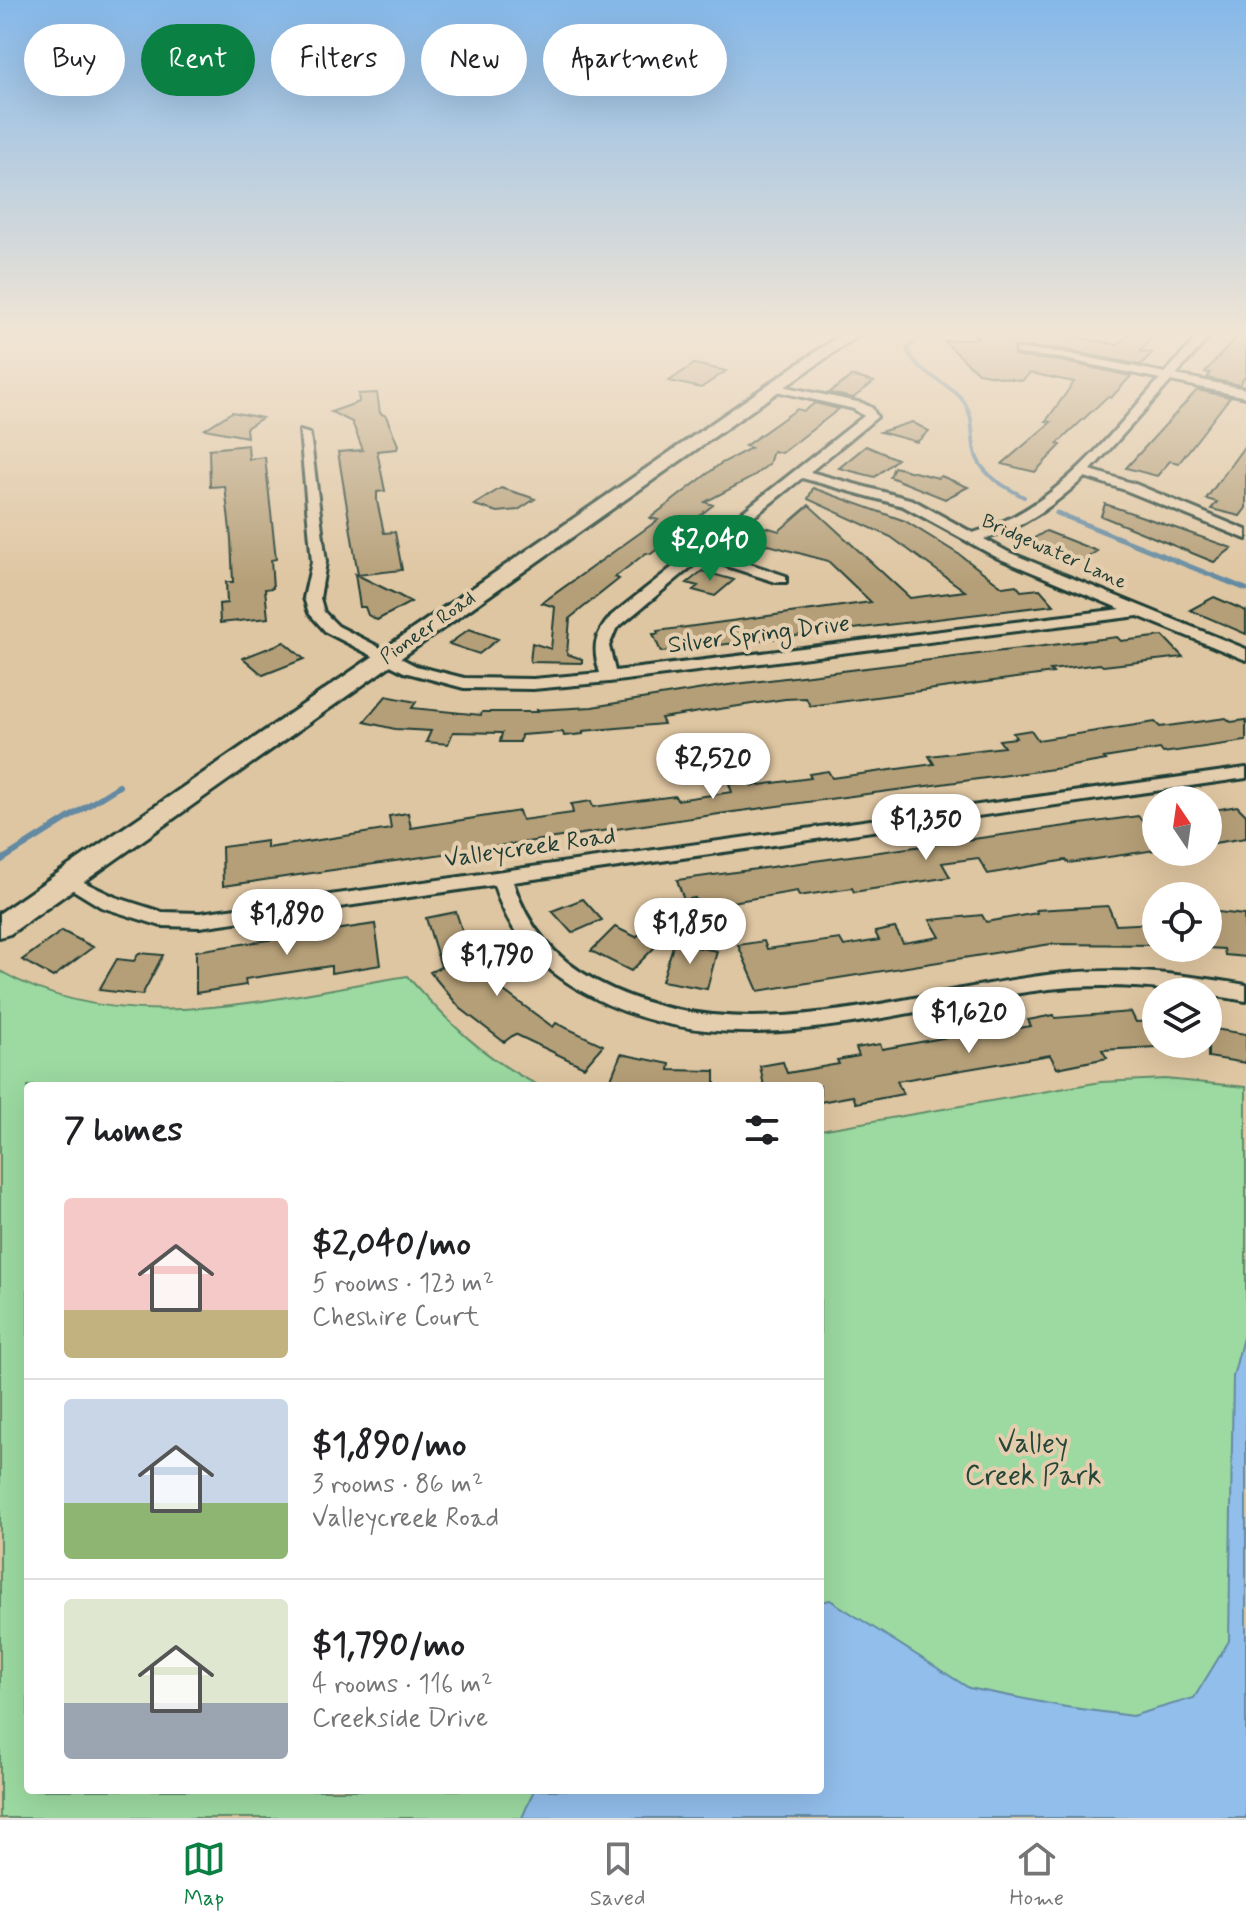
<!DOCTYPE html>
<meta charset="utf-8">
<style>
:root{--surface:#fff;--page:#f6f6f6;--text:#202124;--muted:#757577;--line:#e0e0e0;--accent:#0b8043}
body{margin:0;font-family:Mynerve,sans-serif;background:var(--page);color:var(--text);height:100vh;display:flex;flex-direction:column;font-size:30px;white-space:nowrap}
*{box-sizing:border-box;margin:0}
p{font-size:26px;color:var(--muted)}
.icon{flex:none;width:44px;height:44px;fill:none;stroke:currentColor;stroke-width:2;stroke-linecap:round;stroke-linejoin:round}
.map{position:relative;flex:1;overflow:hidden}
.side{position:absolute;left:24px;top:1082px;width:800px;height:712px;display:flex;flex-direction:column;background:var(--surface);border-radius:8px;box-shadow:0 8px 32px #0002}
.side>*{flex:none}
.hud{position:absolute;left:24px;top:24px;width:800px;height:72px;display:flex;gap:16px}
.needle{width:52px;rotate:347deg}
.fabs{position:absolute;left:1142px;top:786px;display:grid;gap:16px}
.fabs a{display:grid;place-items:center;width:80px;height:80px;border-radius:50%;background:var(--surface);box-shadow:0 8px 32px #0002;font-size:40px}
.price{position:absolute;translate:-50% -68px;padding:0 18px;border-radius:28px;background:#fff;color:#222;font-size:26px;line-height:52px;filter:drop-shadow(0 2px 4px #0008)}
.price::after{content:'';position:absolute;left:50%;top:48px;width:24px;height:18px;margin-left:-12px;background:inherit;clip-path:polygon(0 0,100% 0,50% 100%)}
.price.on{background:var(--accent);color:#fff}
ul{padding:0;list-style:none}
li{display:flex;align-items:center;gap:24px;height:200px;padding:0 40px}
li+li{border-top:2px solid var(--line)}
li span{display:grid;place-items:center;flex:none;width:224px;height:160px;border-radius:8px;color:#555}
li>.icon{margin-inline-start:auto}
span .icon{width:96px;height:96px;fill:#fffc;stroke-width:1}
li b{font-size:34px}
h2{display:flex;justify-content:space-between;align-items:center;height:96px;padding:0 40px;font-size:34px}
.pill{padding:0 28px;border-radius:36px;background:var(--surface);box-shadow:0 8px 32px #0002;font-size:28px;line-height:72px}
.pill.on{background:var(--accent);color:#fff}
.dock{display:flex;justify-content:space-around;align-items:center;height:112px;border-top:2px solid var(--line);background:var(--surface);font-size:22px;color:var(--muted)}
.dock a{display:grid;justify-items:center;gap:4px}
.dock .on{color:var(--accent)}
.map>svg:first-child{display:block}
.green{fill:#9cdaa1;stroke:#5e8c6a;stroke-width:2}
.water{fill:#92beeb;stroke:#648aa2;stroke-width:2}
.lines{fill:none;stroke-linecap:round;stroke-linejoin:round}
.stream-far2{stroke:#648aa2;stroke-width:4}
.stream-far1{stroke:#648aa2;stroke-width:5}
.stream{stroke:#648aa2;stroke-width:6}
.building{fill:#b59f78;stroke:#1f3d34;stroke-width:2}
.street-casing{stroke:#1f3d34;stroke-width:6}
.secondary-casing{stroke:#1f3d34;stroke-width:6}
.street{fill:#e5ceae;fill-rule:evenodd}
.secondary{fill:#e5ceae;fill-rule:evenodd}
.labels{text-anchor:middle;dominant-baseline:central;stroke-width:8;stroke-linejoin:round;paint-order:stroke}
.far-street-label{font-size:20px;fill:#1f3d34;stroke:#e5ceae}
.street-label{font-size:24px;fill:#1f3d34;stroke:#e5ceae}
.near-park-label{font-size:28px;fill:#254539;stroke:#e5ceae}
</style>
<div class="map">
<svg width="1246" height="1818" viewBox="0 0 1246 1818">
<rect width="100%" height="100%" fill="#dfc6a2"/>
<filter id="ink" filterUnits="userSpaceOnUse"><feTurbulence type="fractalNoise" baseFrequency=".0125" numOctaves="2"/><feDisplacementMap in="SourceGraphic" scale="16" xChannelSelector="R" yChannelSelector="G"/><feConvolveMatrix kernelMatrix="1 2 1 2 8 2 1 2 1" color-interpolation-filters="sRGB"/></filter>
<g filter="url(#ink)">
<path class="green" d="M0 971C125 1042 274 997 407 976 447 1021 485 1060 540 1086H28V1790H820V1130L1101 1082 1165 1079 1246 1087V1818H0Z"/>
<path class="water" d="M1246 1326V1818H522L534 1790H820V1602L830 1600 969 1688 1066 1707 1132 1716 1194 1698 1229 1641 1233 1377Z"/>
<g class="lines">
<path class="stream-far2" d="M927 331 907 349C918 375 944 379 961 398 977 416 969 438 977 458 985 477 1007 488 1024 497"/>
<path class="stream-far1" d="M1057 513 1246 589"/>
<path class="stream" d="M0 861 119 786"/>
</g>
<path class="building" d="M971 331H1000L1012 341 1026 331H1048L1118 345 1131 331H1158L1140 351 1152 353 1141 365 1060 349 1014 347V355L1019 357 1060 361 1131 376 1111 398 1107 397 1057 444 1061 445 1035 472 1002 464 1051 422 1046 421 1074 382 1030 373 1022 381 978 373 944 341 979 338Z
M1242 331H1246V375L1239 385 1207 378 1210 373 1205 372Z
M694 364 726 371 701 388 669 381Z
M852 376 874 382 853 398 829 393Z
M1197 390 1230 397 1179 463 1170 461 1157 476 1126 468Z
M377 393 380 413 386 416 398 445 397 449 377 451 385 491 377 492V501L384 533 395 532 402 570 358 575 338 452 363 450 352 422 331 412 359 402 358 394Z
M815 403 839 409 782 453 773 451 769 464 751 478 705 502 713 505 651 554 646 553 615 577 619 579 570 618 567 654 582 659V663L530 662 532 643 551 649 555 607 542 603 658 520 650 518 720 464 751 448 745 446 797 409 804 411Z
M232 412 262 418 246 428 247 437 205 429Z
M912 422 929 431 917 442 880 432Z
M1246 444V508L1240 516 1211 509 1217 502 1206 499Z
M248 445 249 459 265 457 276 559 271 560 273 588 265 589 268 618 220 623 219 604 227 603 226 582H233L231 539 225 486 210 487 209 449Z
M866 446 897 459 875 477 839 468Z
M894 467 938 478 941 476 968 487 945 499 890 477Z
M501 488 527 496 535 499 518 510 498 512 474 505Z
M813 488 905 521 960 555 1003 587 1016 585 1021 591 1040 589 1054 605 661 652 653 634H658L657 631 871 602 828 561 750 540 766 527 779 531 809 505 910 598 965 591 891 537 808 499Z
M1105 504 1164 524 1232 548 1214 562 1101 516Z
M1046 531 1097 551 1079 563 1026 543Z
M702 571 734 580 715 596 693 590 698 586 687 583Z
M355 574 398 595 411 602 377 620 368 615 365 607H360Z
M1214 597 1246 611V634L1190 610Z
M469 629 498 639 479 654 449 644Z
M1163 636 1183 657 1103 666 1100 664 1050 670 1053 673 810 706 806 698 785 699 661 718 664 724 583 731V734L564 736 563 732 521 735 520 742H500L502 733 453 732 448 744 426 742 431 731 395 729 364 722 386 696 416 702 412 708 481 715 482 712H538L537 710 592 707 728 685 1117 637 1121 641Z
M284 642 304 659 263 675 243 658Z
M1226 718 1231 722 1246 720V741L1163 753 1160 749 1104 758 1106 760 1061 768 733 812 223 886 222 847 267 841V848L391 829 389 816 408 813 411 828 519 811 522 820 573 813 571 804 591 801 593 807 675 796 677 800 732 792 729 784 749 782 752 786 811 778 809 774 828 771 832 778 934 764 929 756 1004 747 999 740 1016 738 1013 733 1031 730 1038 740 1155 722 1160 727Z
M1237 806 1246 815V838L1208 844V811Z
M1138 816 1142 821 1156 818V850L1069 863 1066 860 988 874 978 858 942 863 950 877 854 892 852 888 799 896 797 891 732 902 734 906 700 911 695 898 684 900 677 880Z
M583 899 602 920 572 933 552 911Z
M1108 906 1116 925 1156 923V945L1051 944 758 991 738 945 764 941 767 949 840 939 844 946 879 940 875 932 895 928 903 943 940 937 930 920 982 915 986 922 1037 913 1036 910Z
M1208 911 1244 915 1246 957 1225 955 1224 949 1208 948Z
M456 912 471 957 497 986 553 1027 556 1023 603 1045 584 1067 515 1034 504 1042 460 1008 430 972 441 967 426 918Z
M375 924 381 965 331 973V966L245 979 246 985 196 993V951Z
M615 927 636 937 645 929 664 938 631 971 591 951Z
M62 931 93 947 53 977 22 960Z
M674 943 717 951 707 989 662 981Z
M139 953 163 955 142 995 99 990 117 959 134 961Z
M1131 1012 1136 1022 1156 1021V1047L1102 1050 1107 1058 1057 1068 1050 1055 897 1081 903 1094 856 1103 853 1096 820 1102V1086H764L760 1066 783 1062 787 1073 839 1064 837 1060 859 1056 856 1048 880 1044 882 1049 964 1034 962 1031 985 1027 989 1033 1031 1026 1028 1020 1054 1015 1055 1018Z
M1208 1028 1246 1034V1063L1208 1057Z
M621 1054 670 1064 669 1070 715 1071V1086H608Z"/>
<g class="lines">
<defs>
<path id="street" d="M1203 331H1214L1176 375 1246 389V397L1171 381 1091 470 1135 484 1246 530V539L1125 490 1085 477C1052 506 1027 526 984 539L1008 552 1246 649V660L1138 616 609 682 533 689 464 688 404 672 326 632 309 613 304 598 312 562 300 431 310 434 326 562 320 598 324 612 338 626 416 666 464 678 533 679 600 673C592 648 594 635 612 615L864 416 854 409 772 390V384L862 403 872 408 877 417 810 472 913 500 973 533C1056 508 1104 441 1160 379L1060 358 1020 354 1016 353V349L1060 352 1165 373ZM802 478 903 506 998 558 1121 609 615 671 609 646 616 629 702 558 776 582H786V576L711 551Z
M1246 768V778L513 882C528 928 554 958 596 981 735 1056 901 993 1047 975 1114 966 1180 974 1246 985V1001C1183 990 1116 981 1049 989 897 1007 730 1074 585 993 540 968 509 935 494 885L200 927 161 926 101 907 57 880 67 874 115 897 162 912 200 913Z"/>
<path id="secondary" d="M846 331H864L10 934 0 937V913Z"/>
</defs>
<use href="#street" class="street-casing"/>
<use href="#secondary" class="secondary-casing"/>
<use href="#street" class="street"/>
<use href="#secondary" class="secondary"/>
</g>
</g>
<linearGradient id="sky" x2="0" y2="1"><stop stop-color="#85b8e9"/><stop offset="0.57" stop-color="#f1e5d5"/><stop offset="1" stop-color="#f1e5d5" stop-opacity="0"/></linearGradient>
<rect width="1246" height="585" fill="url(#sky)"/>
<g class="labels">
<g class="far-street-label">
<text transform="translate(1054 552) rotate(24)">Bridgewater Lane</text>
<text transform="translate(428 628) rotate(-35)">Pioneer Road</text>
</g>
<g class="street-label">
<text transform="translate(759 635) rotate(-7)">Silver Spring Drive</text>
<text transform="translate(530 848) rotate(-8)">Valleycreek Road</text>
</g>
<g class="near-park-label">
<text x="1033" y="1444">Valley<tspan x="1033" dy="32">Creek Park</tspan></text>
</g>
</g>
</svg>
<div class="fabs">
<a><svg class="needle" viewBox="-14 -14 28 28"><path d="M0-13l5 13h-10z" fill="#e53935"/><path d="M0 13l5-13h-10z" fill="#757577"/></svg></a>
<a><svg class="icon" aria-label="locate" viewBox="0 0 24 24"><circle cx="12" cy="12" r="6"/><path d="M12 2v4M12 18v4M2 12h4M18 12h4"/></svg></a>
<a><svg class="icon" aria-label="layers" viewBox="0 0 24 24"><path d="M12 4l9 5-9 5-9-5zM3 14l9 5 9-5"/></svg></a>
</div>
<b class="price on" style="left:710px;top:583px">$2,040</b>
<b class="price" style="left:713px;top:801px">$2,520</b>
<b class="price" style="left:926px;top:862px">$1,350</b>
<b class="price" style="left:287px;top:957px">$1,890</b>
<b class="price" style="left:690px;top:966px">$1,850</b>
<b class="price" style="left:497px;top:998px">$1,790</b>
<b class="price" style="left:969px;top:1055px">$1,620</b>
<div class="hud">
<a class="pill">Buy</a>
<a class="pill on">Rent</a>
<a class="pill">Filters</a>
<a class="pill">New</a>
<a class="pill">Apartment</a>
</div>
<section class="side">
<h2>7 homes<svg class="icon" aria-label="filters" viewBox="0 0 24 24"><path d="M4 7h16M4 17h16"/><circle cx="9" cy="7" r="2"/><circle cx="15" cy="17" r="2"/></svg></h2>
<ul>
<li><span style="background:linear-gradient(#f6c9c9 70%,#c2b280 0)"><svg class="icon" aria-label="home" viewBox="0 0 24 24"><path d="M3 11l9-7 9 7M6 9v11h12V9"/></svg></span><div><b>$2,040/mo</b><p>5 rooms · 123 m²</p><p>Cheshire Court</p></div></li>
<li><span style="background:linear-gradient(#c9d6e8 65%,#8fb573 0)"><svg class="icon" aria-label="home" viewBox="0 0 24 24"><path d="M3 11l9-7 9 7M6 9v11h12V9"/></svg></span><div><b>$1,890/mo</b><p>3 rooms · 86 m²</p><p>Valleycreek Road</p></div></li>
<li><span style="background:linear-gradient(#dfe7d0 65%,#9aa5b1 0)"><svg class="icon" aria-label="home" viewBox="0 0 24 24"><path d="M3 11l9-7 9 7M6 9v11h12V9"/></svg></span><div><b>$1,790/mo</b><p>4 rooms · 116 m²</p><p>Creekside Drive</p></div></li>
</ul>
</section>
</div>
<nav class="dock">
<a class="on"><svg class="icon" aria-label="map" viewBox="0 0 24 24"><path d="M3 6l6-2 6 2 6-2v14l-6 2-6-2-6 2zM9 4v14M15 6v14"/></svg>Map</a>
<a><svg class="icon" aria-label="saved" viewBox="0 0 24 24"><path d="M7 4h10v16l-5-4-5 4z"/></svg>Saved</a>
<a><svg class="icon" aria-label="home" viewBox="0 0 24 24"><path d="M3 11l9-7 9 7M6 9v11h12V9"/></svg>Home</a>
</nav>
